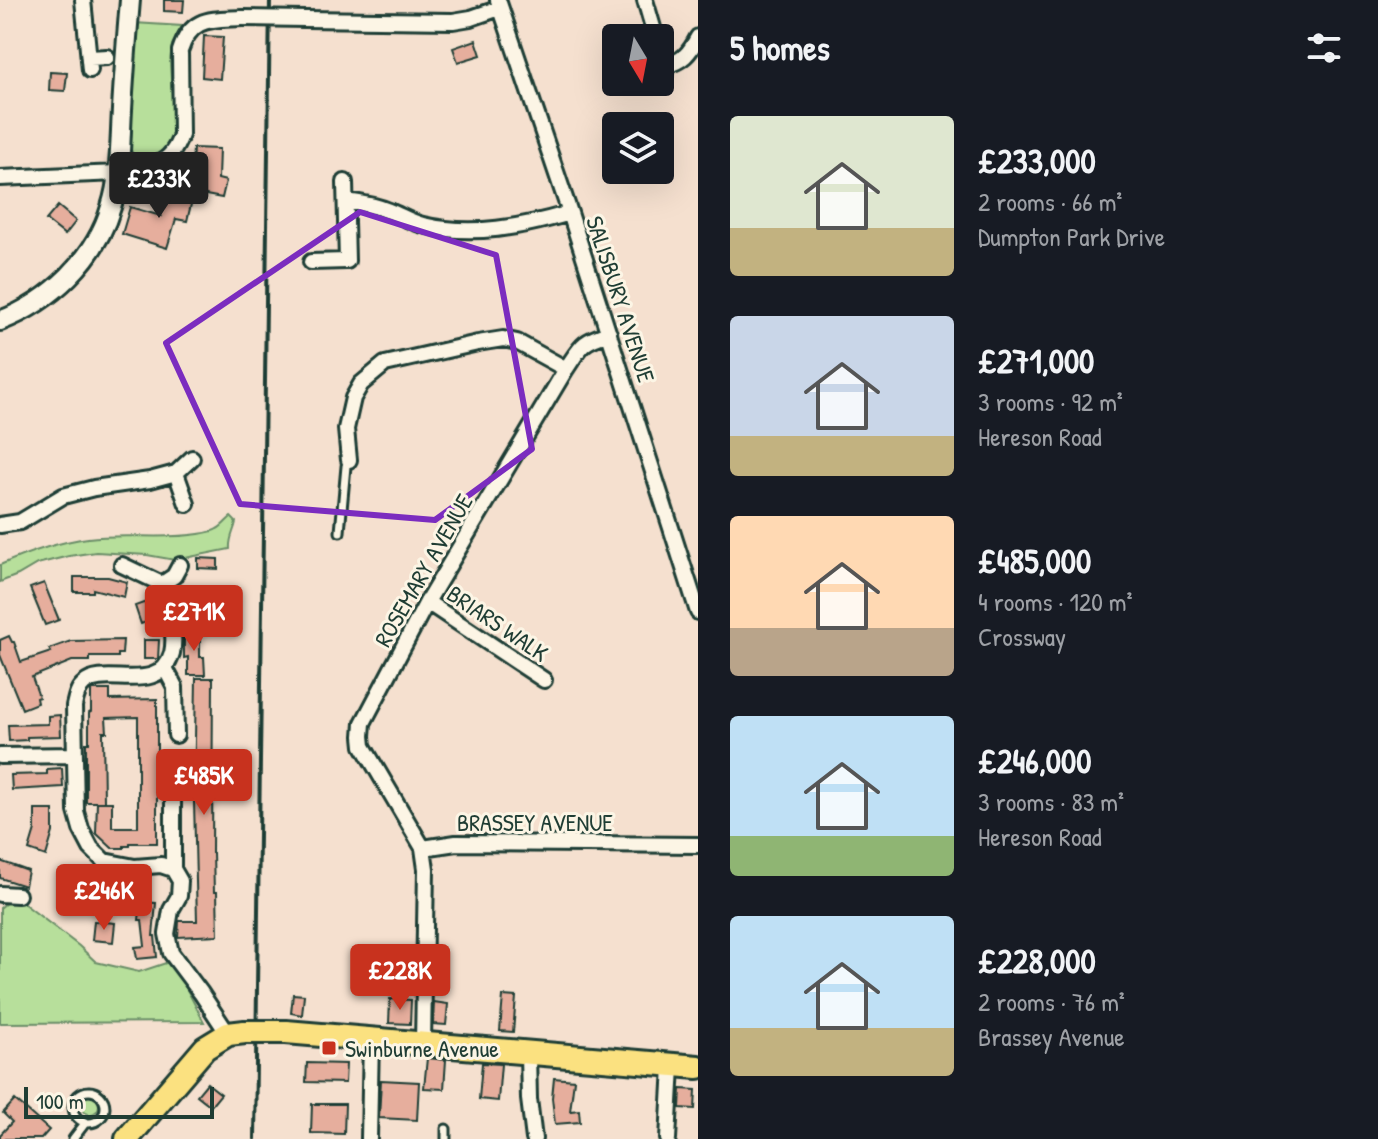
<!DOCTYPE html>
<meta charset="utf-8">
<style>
:root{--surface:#171b24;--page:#20242c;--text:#f1f3f6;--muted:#9ea1a6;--accent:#c8321e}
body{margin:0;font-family:"Patrick Hand",sans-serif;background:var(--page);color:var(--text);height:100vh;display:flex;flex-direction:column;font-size:30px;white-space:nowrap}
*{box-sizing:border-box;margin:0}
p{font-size:26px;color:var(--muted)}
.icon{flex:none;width:44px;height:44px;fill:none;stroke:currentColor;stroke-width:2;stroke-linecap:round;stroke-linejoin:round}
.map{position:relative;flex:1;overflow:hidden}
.details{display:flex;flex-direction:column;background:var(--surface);width:680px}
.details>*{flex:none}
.needle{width:52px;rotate:170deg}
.tools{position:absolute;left:602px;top:24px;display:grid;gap:16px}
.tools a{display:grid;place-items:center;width:72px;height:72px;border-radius:8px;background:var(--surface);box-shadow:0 8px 32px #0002;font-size:40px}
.scale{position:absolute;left:24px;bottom:20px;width:190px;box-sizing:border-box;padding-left:8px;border:4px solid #1f3d34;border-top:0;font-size:22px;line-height:28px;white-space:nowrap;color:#1f3d34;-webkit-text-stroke:6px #fcf5e5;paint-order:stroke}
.price{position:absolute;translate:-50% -68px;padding:0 18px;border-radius:8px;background:var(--accent);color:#fff;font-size:26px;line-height:52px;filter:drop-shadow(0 2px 4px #0008)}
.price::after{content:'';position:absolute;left:50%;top:48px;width:24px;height:18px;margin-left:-12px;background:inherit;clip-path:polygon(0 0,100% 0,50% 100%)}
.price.selected{background:#222;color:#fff}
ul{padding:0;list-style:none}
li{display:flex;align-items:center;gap:24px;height:200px;padding:0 32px}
li span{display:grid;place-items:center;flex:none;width:224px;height:160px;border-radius:8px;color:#555}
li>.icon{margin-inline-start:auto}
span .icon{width:96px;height:96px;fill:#fffc;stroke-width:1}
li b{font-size:34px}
h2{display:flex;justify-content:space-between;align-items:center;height:96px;padding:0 32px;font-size:34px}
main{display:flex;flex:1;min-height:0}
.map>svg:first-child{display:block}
.green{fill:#b7df9b;stroke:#6b8e68;stroke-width:2}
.building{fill:#e6ae9d;stroke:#1f3d34;stroke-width:2;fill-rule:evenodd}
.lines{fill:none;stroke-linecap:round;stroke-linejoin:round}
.service-casing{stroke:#1f3d34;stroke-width:13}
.minor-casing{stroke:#1f3d34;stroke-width:20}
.tertiary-casing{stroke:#1f3d34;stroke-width:24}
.primary-casing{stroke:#1f3d34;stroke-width:28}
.service{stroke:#fcf5e5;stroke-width:7}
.minor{stroke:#fcf5e5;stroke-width:14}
.tertiary{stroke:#fcf5e5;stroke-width:18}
.primary{stroke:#fbe180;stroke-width:22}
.rail{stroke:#1f3d34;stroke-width:4}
.minor-bridge-casing{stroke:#1f3d34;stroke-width:20;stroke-linecap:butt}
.primary-bridge-casing{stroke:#1f3d34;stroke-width:28;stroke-linecap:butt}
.minor-bridge{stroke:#fcf5e5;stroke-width:14}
.primary-bridge{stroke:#fbe180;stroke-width:22}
.marked{fill:none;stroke:#7b2cbf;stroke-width:6;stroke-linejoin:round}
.poi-dot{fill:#c8321e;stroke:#fcf5e5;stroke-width:3}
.labels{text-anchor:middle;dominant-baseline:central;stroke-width:6;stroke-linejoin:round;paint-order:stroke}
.street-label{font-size:24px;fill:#1f3d34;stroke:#fcf5e5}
.poi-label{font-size:24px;fill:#1f3d34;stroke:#fcf5e5;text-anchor:start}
</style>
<main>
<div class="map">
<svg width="698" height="1139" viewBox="0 0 698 1139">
<rect width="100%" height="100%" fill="#f5e0cf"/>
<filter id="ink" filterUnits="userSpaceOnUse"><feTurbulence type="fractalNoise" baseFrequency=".0125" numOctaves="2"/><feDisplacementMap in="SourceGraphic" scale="16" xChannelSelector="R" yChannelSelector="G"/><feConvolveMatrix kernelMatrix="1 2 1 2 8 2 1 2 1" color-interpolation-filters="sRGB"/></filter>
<g filter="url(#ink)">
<path class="green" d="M134 23 182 26 172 45 170 62 174 131C170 155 155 161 133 154L128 145Z
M231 517 236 522C234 532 229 538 230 549L175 560 147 555 96 552 69 556 37 564 18 575 0 582V565C27 553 58 542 88 538 125 533 162 540 199 534 205 533 212 532 217 529 222 527 227 520 231 517Z
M6 903H23L79 946 96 962 139 972 172 961 204 1022 0 1023V908Z
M81 1105a9 9 0 1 1 18 0a9 9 0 1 1-18 0Z"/>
<path class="building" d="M164 0H184L183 12 164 11Z
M204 36 223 37 220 79 202 77Z
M476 40 481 55 458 62 453 48Z
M50 72 67 73 65 91 49 90Z
M193 148 219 149 218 179 226 181 222 198 190 192 195 166H192Z
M168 189 193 196 187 221 176 219 167 248 122 234 130 207 161 216Z
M58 206 76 221 65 235 46 220Z
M198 558 218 559V569L198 568Z
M74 577H108L127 582 124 597 93 589V592H74Z
M44 583 59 620 45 625 30 588Z
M207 589H223V607H179V590Z
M149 601 155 619 141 624 135 606Z
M184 631H200V657H204L205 675H188V657L184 658Z
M9 636 12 642H14L21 662 51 652 49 649 71 641 123 640 122 654H118V657H90V661H72L32 677 39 697 36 698 37 703 22 709 0 655V640Z
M144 640H159L158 659H144Z
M196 678H213L212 853H213L214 892H217L218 935 178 937 179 921H197L194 801Z
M93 690H110V700L157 699V843H130V846H124V848H112L96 833 97 802H86V743H89V713L91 712V692ZM138 717V827H112V802H97H104L103 732H107L106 718Z
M60 715 61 736 27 737V740L9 741 8 725 48 724V716Z
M62 768 63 787 12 790 11 775 47 774V769Z
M35 810H53V832L46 856 29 850 35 830Z
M0 861 28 871 25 886 0 878Z
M103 876 123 878 122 893 102 891Z
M141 902 156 903 153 936H155L157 957 137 959 135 947 145 946 142 920H139Z
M94 921 115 923 113 942 92 940Z
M293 994 304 995 302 1015 291 1013Z
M503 996 516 997 513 1032 500 1031Z
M390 999 411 1000 410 1024 389 1023Z
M434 1002 448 1004 446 1025 433 1024Z
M427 1058 446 1060 444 1089 424 1088Z
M307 1063 346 1064 345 1083 306 1082Z
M482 1063 501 1064 498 1101 479 1099Z
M554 1078 574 1080 570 1111 579 1110 580 1122 555 1124 552 1098Z
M381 1080 419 1082 417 1120 379 1118Z
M207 1083 221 1094 211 1106 197 1095Z
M681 1089 696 1090 695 1109 680 1108Z
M15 1100 49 1130 41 1139H0V1135L12 1122 3 1113Z
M312 1104H345L344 1134 311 1133Z"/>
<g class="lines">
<defs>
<path id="service" d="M340 532 346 466 349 460
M73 1107a16 16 0 1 1 32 0a16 16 0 1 1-32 0Z
M446 1129V1139
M73 1139 86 1122"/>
<path id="minor" d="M83 0 90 70
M498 0 570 213 698 612
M645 0 656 38
M305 19 453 21 471 18 500 8
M660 51 665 73 660 77
M90 58 107 57
M665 66C683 61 689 54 698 37
M119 165C150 167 169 169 181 135L180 51C191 16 211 20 242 18
M0 178 118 173
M346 201C361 203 375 205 389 211 400 215 410 222 423 225 473 237 522 227 570 213
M311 262 347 261 345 182
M349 460 346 429 353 398 361 384 385 364 478 343 503 339 517 342 566 369
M187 504 176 473 192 458
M0 525 20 522 63 496 94 488 150 480 176 473
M122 565 162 584 174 576 180 565
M162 584C167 606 177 631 172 653 160 697 104 665 84 684 77 689 76 698 74 706L76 811 81 829 91 848 104 861 135 867 161 865 173 869 180 881 179 896 171 910 167 934 171 953 201 993 228 1034
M427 602 544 680
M165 668 175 687 176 735
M0 756 75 755
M173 799V869
M423 848 456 843 698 845
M0 894 18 895
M423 1043 426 869 423 848 363 746 362 736 363 723 427 602 566 369C582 345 581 342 609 333
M528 1053 529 1099 534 1139
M369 1139 371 1039
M668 1139 672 1066"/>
<path id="tertiary" d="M0 321C50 302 96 259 111 207 121 176 120 142 122 110 124 73 127 37 130 0"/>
<path id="primary" d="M286 1032 698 1067
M127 1139 205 1048 228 1034 245 1032"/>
</defs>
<use href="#service" class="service-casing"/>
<use href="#minor" class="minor-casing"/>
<use href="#tertiary" class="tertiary-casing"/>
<use href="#primary" class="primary-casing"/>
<use href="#service" class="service"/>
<use href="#minor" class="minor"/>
<use href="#tertiary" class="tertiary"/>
<use href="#primary" class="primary"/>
<path class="rail" d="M255 1139 270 0"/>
<defs>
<path id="minor-bridge" d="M242 18 305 19"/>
<path id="primary-bridge" d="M245 1032H286"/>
</defs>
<use href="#minor-bridge" class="minor-bridge-casing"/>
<use href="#primary-bridge" class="primary-bridge-casing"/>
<use href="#minor-bridge" class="minor-bridge"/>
<use href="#primary-bridge" class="primary-bridge"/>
</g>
</g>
<path class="marked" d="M360 212 496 255 532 449 435 520 240 504 166 343Z"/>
<rect class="poi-dot" x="321" y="1040" width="16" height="16" rx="4"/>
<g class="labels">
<g class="street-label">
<text transform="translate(621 299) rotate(72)">SALISBURY AVENUE</text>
<text transform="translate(423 570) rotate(-60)">ROSEMARY AVENUE</text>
<text transform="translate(498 623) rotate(34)">BRIARS WALK</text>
<text x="535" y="822">BRASSEY AVENUE</text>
</g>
<g class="poi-label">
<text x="345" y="1048">Swinburne Avenue</text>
</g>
</g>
</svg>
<div class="tools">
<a><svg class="needle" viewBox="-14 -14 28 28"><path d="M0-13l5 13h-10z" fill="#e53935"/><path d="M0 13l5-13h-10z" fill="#9ea1a6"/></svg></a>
<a><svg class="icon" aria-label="layers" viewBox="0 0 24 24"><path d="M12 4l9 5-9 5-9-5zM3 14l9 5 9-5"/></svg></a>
</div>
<div class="scale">100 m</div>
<b class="price selected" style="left:159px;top:220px">£233K</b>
<b class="price" style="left:194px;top:653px">£271K</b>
<b class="price" style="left:204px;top:817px">£485K</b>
<b class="price" style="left:104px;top:932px">£246K</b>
<b class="price" style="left:400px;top:1012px">£228K</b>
</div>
<section class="details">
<h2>5 homes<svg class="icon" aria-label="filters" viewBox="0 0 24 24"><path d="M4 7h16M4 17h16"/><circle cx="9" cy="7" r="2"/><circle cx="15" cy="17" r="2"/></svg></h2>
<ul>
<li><span style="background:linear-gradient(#dfe7d0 70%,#c2b280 0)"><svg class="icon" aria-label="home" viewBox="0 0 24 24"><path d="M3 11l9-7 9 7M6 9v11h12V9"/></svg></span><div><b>£233,000</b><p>2 rooms · 66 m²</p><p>Dumpton Park Drive</p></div></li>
<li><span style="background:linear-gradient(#c9d6e8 75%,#c2b280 0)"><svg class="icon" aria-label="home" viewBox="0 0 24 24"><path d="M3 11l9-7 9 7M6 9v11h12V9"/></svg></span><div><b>£271,000</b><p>3 rooms · 92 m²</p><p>Hereson Road</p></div></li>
<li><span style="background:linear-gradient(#ffd9b3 70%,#b9a48a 0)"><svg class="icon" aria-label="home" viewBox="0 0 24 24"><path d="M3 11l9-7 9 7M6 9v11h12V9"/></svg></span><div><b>£485,000</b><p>4 rooms · 120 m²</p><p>Crossway</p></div></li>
<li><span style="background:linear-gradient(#bfe0f5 75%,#8fb573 0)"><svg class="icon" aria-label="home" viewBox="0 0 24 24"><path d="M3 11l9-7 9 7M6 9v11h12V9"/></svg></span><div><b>£246,000</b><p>3 rooms · 83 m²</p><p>Hereson Road</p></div></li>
<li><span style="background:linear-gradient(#bfe0f5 70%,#c2b280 0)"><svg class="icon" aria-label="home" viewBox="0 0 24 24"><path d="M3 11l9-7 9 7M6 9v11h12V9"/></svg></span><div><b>£228,000</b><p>2 rooms · 76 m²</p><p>Brassey Avenue</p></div></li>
</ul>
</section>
</main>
